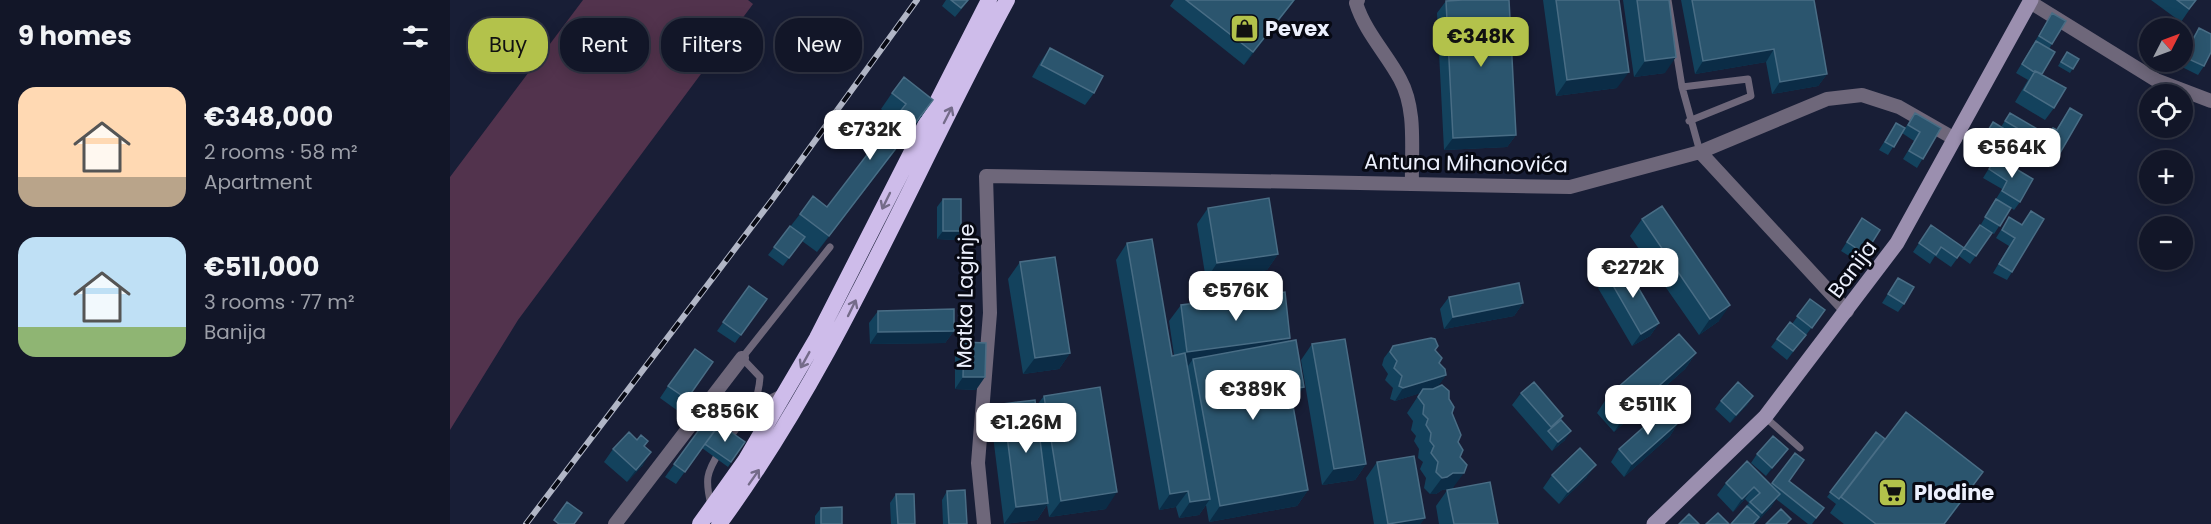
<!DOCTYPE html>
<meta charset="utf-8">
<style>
:root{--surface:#121628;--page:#1f2334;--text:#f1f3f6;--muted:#9c9fa8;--line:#313545;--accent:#b3c24b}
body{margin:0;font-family:Poppins,sans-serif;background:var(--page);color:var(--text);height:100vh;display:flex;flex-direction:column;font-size:22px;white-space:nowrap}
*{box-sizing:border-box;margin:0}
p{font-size:20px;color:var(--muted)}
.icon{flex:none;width:33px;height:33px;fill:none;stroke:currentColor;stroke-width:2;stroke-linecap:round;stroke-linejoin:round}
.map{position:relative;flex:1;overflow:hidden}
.side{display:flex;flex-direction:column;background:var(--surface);width:450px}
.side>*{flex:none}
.top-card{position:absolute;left:18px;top:18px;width:570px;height:54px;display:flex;gap:12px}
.needle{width:39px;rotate:48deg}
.fabs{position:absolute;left:1689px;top:18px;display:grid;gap:12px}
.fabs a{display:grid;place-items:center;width:54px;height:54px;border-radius:50%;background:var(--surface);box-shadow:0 3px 15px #0003,0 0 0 2px var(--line);font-size:30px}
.price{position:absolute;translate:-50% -51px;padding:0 14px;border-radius:12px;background:#fff;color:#222;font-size:20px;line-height:39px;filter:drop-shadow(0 2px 3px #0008)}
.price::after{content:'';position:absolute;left:50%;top:36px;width:18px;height:14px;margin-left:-9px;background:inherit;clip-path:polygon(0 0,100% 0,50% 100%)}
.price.current{background:var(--accent);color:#111}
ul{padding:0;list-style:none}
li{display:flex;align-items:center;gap:18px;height:150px;padding:0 18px}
li span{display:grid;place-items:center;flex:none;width:168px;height:120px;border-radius:18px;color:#555}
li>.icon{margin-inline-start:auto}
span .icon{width:72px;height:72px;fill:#fffc;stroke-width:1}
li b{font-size:26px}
h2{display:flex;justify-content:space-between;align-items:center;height:72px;padding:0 18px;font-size:26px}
.chip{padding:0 21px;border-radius:24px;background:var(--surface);box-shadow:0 3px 15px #0003,0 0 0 2px var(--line);font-size:21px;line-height:54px}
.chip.current{background:var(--accent);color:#111}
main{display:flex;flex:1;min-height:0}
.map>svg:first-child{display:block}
.green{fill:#52334d}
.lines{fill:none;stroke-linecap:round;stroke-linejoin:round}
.service{stroke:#6e677a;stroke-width:7}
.minor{stroke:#6e677a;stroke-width:14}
.secondary{stroke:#9b8faf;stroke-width:15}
.trunk{stroke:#cebcea;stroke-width:16}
.rail-casing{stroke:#b1b6c6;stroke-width:6}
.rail{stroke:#070913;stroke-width:4;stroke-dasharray:11;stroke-linecap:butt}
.wall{fill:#13425d}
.shaded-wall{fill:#0b2c46}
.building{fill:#2b556e;stroke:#496d85;stroke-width:1.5}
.oneway{stroke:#746b89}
.labels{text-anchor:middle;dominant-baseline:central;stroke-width:6;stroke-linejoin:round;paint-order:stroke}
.poi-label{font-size:21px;font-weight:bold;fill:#ecf0fd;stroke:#070913;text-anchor:start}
.street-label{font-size:21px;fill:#ecf0fd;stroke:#070913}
</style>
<main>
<section class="side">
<h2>9 homes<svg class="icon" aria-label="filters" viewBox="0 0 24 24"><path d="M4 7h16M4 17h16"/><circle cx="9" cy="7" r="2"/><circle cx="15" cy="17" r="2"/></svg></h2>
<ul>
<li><span style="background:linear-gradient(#ffd9b3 75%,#b9a48a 0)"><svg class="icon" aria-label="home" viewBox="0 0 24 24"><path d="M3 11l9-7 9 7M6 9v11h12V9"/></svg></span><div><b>€348,000</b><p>2 rooms · 58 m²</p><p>Apartment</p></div></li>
<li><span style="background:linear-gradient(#bfe0f5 75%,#8fb573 0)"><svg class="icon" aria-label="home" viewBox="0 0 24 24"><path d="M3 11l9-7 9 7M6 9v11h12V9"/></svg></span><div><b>€511,000</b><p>3 rooms · 77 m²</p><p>Banija</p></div></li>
</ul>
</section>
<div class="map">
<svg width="1761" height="524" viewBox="0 0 1761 524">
<rect width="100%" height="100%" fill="#181e36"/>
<path class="green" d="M133 0H298L303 4 68 320 0 430V177Z"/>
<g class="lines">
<path class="service" d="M1218 0 1232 87
M1239 121 1301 96 1298 79 1232 87 1250 152
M306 405 331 393
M1315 417 1350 448
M278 440C295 415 308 408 310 377L292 358 380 247
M261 505C255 480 256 473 270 451"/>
<path class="minor" d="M908 0 906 3C915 32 936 53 950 79 967 110 961 150 962 184
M1580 2 1706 80 1761 101
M1250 152 1397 311
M165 524 292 358
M534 524 528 463 540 313 536 176 1120 187 1250 152 1377 99 1412 95 1449 107 1505 139"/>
<path class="secondary" d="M1204 524 1315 417 1447 243 1581 0"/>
<path class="trunk" d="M250 524 295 461 367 338 539 0
M269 524C388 362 462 175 557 0"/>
<defs>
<path id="rail" d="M76 524 322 200 467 0"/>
</defs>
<use href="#rail" class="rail-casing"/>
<use href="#rail" class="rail"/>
</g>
<path class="wall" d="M496 0H519L505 17 492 6Z
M724 0H845L794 65 720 6Z
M1093 0H1169L1167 88 1106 96Z
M1173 0H1219L1215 73 1184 77Z
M1231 0H1364L1377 74 1368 86 1322 94 1316 62 1245 74Z
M1701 0H1746L1731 22Z
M996 1 1066 135 1057 147 994 150 987 13Z
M1602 13V44L1599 49 1592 74 1604 108 1595 120 1565 102 1578 80 1566 73Z
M1749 28 1754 66 1748 75 1728 65 1730 62H1732V57L1743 37Z
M600 48 644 93 635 105 582 77 591 61Z
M1614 56 1629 59 1620 73 1608 66Z
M442 93 472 116 367 252 352 241 333 266 318 255 350 214 377 207 444 120 431 109Z
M1620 108 1610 153 1604 162 1551 131 1550 133 1579 151 1567 170 1570 202 1564 210 1561 208 1544 234 1534 228 1542 233 1520 264 1509 256 1501 267 1485 256 1480 264 1463 252 1481 225 1514 248 1530 226 1552 189 1533 178 1544 160 1536 155 1531 163 1521 157 1543 122 1551 127 1560 113 1598 136 1603 128 1606 130Z
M1465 113 1491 128 1467 168 1453 159 1464 141 1452 133 1438 155 1429 150 1446 123 1455 128Z
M493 199 505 240 487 239V207Z
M758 208 828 254 817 270 756 280 747 224Z
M1581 211 1562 272 1557 280 1543 273 1559 246 1546 238 1559 217 1572 225Z
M1412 218 1415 254 1409 262 1391 251Z
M1192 219 1269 321 1249 335 1180 236Z
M677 243 722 356 724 355 719 321 731 305 840 338 838 342 843 403 858 490 847 506 759 522 756 505 749 515 729 518 726 507 709 510 666 260Z
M570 262 620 353 609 369 573 374 558 279Z
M1157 275 1209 323 1200 336 1182 346 1148 288Z
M1448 278 1454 304 1448 312 1432 303Z
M299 286 317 299 285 343 267 331Z
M999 297 1073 303 1064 316 994 329 990 309Z
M1360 299 1375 310 1337 360 1321 347 1327 339 1342 324Z
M428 311 504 331 495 343 420 344 419 323Z
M514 342 526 390 505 389V355Z
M862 344 916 464 905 480 872 485 851 360Z
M943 346 985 350 989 363 996 375 987 387 999 399 1008 442 1010 457 1003 488 1048 524H989L986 506 998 489 992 490 986 494H980L974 488 976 478 970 469 973 462 968 458 969 449 964 441 966 436 961 430 963 421 957 413 970 393 945 401 940 399 943 388 935 380 938 374 932 365 934 358Z
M1246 353 1235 369 1164 432 1147 413 1158 396Z
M263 362 228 411 210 398 218 386Z
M1071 393 1113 416 1111 420 1115 440 1102 451 1062 405Z
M594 396 656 509 599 517 597 505 587 520 554 524 541 420 553 404 586 406Z
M1303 396 1297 405 1280 423 1265 409 1271 401Z
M265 408 270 424 295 442 278 467 252 448 226 484 215 477Z
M1228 423 1220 436 1174 477 1161 462 1169 449Z
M1426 432 1435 439 1522 488 1495 524H1394L1380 513 1386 504 1377 497Z
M195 446 193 465 177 482 154 462 163 449Z
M1338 449 1316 476 1301 463 1307 454Z
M1345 453 1354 460 1339 481 1374 508 1362 524H1358L1326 499 1321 507 1305 524H1281L1299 503 1295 499 1283 512 1267 495 1276 483 1321 485Z
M927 462 975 518 970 524H924L916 478Z
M1102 475 1137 477 1109 504 1093 488Z
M497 491 517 524H493L492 500Z
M446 494 465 524H441L440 503Z
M371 508 392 524H365V516Z"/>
<path class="shaded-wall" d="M844 0H845L794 65 803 52Z
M1324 49 1316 62 1245 74 1253 61Z
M1226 57 1215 73 1184 77 1195 61Z
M1179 72 1167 88 1106 96 1117 80Z
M1377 74 1368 86 1322 94 1330 82Z
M483 100 472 116 367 252 379 236Z
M1066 135 1057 147 994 150 1003 138Z
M493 231H511L505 240 487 239Z
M828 254 817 270 756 280 767 263Z
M1073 303 1064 316 994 329 1003 317Z
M1280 305 1269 321 1249 335 1260 319Z
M1209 323 1200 336 1182 346 1191 334Z
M504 331 495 343 420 344 428 332Z
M840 338 829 355 743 359 738 366 725 368 737 352Z
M620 353 609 369 573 374 585 358Z
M1246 353 1235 369 1164 432 1175 416Z
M996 375 987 388 945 401 953 388Z
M513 377H535L526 390 505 389Z
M854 387 843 403 840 389Z
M1303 396 1297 405 1280 423 1286 415Z
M1228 423 1220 436 1174 477 1182 464Z
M1121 431 1115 440 1102 451 1108 442Z
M1338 449 1332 458 1316 476 1322 468Z
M201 452 193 465 177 482 186 470Z
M916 464 905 480 872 485 884 469Z
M1146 465 1137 477 1109 504 1118 492Z
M1533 472 1495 524H1494Z
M1003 473H1014L1002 489 992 490 986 494H980L992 478Z
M1304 487 1295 499 1283 512 1292 499Z
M858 490 847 506 759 522 770 506Z
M738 491 726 507 709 510 720 494Z
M667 492 656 509 599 517 611 501Z
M1330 494 1321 507 1305 524H1303Z
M760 499 749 515 729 518 740 502Z
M598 503 587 520 554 524 566 507Z
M975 518 970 524H938Z"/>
<path class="building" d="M501 0H518L511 8Z
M736 0H844L803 52Z
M1013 0H1059L1066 135 1003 138 996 1Z
M1106 0H1169L1179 72 1117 80Z
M1187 0H1219L1226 57 1195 61Z
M1242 0H1364L1377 74 1330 82 1324 49 1253 61Z
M1727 0H1746L1739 9Z
M1602 13 1616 21 1602 44 1589 36Z
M1749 28 1761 34V52L1754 66 1734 57Z
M1586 41 1605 52 1592 74 1585 71 1584 72 1572 64Z
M600 48 653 76 644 93 591 65Z
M1617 52 1629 59 1623 69 1611 62Z
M1585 71 1616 88 1604 108 1574 90Z
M454 77 483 100 379 236 350 214 363 196 377 207 456 104 442 93Z
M1620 108 1632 115 1610 153 1555 121 1560 113 1599 136 1603 128 1607 130Z
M1465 113 1491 128 1473 159 1459 151 1470 132 1458 125Z
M1543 122 1553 128 1550 133 1579 151 1571 164 1542 146 1537 155 1527 149Z
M1446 123 1455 128 1444 147 1435 142Z
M1546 157 1583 179 1570 202 1552 191 1557 181 1539 169Z
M819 198 828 254 767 263 758 208Z
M493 199H511V231H493Z
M1546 199 1561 208 1550 226 1535 217Z
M1212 206 1280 305 1260 319 1192 219Z
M1581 211 1594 219 1562 272 1549 264 1565 238 1552 230 1559 217 1572 225Z
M1412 218 1430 230 1415 254 1397 242Z
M1481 225 1514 248 1507 258 1491 247 1486 255 1469 243Z
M1530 225 1542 233 1526 256 1514 248Z
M340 226 355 237 339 258 324 247Z
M702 239 722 356 735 353 760 499 740 502 738 491 720 494 677 243Z
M605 257 620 353 585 358 570 262Z
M1175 265 1209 323 1191 334 1157 275Z
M1448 278 1464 287 1454 304 1438 294Z
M1069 283 1073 303 1003 317 999 297Z
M299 286 317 299 291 335 273 322Z
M835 292 840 338 737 352 731 305Z
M1360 299 1375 310 1362 328 1347 316Z
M504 309V331L428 332V311Z
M1340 322 1356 335 1343 351 1327 339Z
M1229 334 1246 353 1175 416 1158 396Z
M981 338 985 339 988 346 985 350 992 358 989 363 995 369 996 375 953 388 949 386 952 376 944 368 947 361 940 352 943 346Z
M895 339 916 464 884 469 862 344Z
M846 340 854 387 840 389 858 490 770 506 743 359Z
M514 342 536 343 535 377H513Z
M245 349 263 362 237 399 218 386Z
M1084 382 1113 416 1101 427 1071 393Z
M1288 382 1303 396 1286 415 1271 401Z
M992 385 999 391V399L1004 407 1002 413 1011 435 1008 442 1013 450 1010 457 1017 465 1014 473H1003L997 477 992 478 986 472 988 462 981 453 984 446 980 441 981 433 976 425 978 419 973 414 974 405 968 397 973 389H983Z
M650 387 667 492 611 501 594 396Z
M585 400 598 503 566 507 553 404Z
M265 408 275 416 235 472 224 464Z
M1215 408 1228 423 1182 464 1169 449Z
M1456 412 1533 472 1494 524H1426L1391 497Z
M1111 420 1121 431 1108 442 1098 431Z
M270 424 295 442 281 462 255 444Z
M179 432 187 440 191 435 198 441 194 446 201 452 186 470 163 449Z
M1426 432 1435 439 1389 499 1380 492Z
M1323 436 1338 449 1322 468 1307 454Z
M1130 448 1146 465 1118 492 1102 475Z
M1345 453 1354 460 1339 481 1374 508 1366 518 1322 483Z
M964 456 975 518 938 524 927 462Z
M1297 461 1330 494 1312 513 1300 502 1310 493 1304 487 1292 499 1276 483Z
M1040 482 1048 524H1004L997 490Z
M515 490 517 524H499L497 491Z
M446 494H464L465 524H448Z
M117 502 132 513 124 524H109L104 520Z
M1297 506 1309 517 1303 524H1281Z
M392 507V524H371V508Z
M1331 509 1341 519 1336 524H1316Z
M1268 513 1279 524H1256Z
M1239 514 1249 524H1229Z"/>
<defs><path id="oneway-shaft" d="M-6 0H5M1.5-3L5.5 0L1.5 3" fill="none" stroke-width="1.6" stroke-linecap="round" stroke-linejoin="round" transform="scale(1.5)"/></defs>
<g class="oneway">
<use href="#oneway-shaft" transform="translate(498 115) rotate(-63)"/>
<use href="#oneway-shaft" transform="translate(436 201) rotate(116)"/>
<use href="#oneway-shaft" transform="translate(402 308) rotate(-64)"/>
<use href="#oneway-shaft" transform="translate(355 360) rotate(119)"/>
<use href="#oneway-shaft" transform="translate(304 477) rotate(-55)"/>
</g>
<defs>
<symbol id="shop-square" viewBox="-11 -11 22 22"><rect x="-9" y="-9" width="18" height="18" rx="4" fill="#b3c24b" stroke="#070913"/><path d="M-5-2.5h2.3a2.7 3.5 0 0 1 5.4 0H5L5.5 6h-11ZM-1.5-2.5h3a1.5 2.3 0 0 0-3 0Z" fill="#111"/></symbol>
<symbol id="supermarket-square" viewBox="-11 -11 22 22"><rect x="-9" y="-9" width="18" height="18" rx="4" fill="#b3c24b" stroke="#070913"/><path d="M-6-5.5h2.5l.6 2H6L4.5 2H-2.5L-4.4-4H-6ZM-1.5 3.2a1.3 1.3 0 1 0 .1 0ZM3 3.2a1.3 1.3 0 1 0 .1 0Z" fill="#111"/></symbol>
</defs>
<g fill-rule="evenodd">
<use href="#shop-square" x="778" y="12" width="33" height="33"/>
<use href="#supermarket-square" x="1426" y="476" width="33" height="33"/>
</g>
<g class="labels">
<g class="poi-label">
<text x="815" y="28">Pevex</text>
<text x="1464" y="492">Plodine</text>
</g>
<g class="street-label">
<text transform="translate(1016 163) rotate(1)">Antuna Mihanovića</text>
<text transform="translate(1402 269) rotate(-53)">Banija</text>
<text transform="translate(515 296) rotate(-89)">Matka Laginje</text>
</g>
</g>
</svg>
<div class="fabs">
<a><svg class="needle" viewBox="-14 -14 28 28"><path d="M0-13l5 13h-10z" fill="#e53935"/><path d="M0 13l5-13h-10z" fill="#9c9fa8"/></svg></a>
<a><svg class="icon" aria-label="locate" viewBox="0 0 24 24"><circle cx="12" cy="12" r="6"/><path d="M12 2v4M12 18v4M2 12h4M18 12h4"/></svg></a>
<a>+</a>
<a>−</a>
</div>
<b class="price current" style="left:1031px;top:68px">€348K</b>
<b class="price" style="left:420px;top:161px">€732K</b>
<b class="price" style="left:1562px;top:179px">€564K</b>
<b class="price" style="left:1183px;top:299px">€272K</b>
<b class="price" style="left:786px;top:322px">€576K</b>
<b class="price" style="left:803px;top:421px">€389K</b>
<b class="price" style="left:1198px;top:436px">€511K</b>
<b class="price" style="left:275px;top:443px">€856K</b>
<b class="price" style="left:576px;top:454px">€1.26M</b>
<div class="top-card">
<a class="chip current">Buy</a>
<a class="chip">Rent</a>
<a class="chip">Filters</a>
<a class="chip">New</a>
</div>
</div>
</main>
